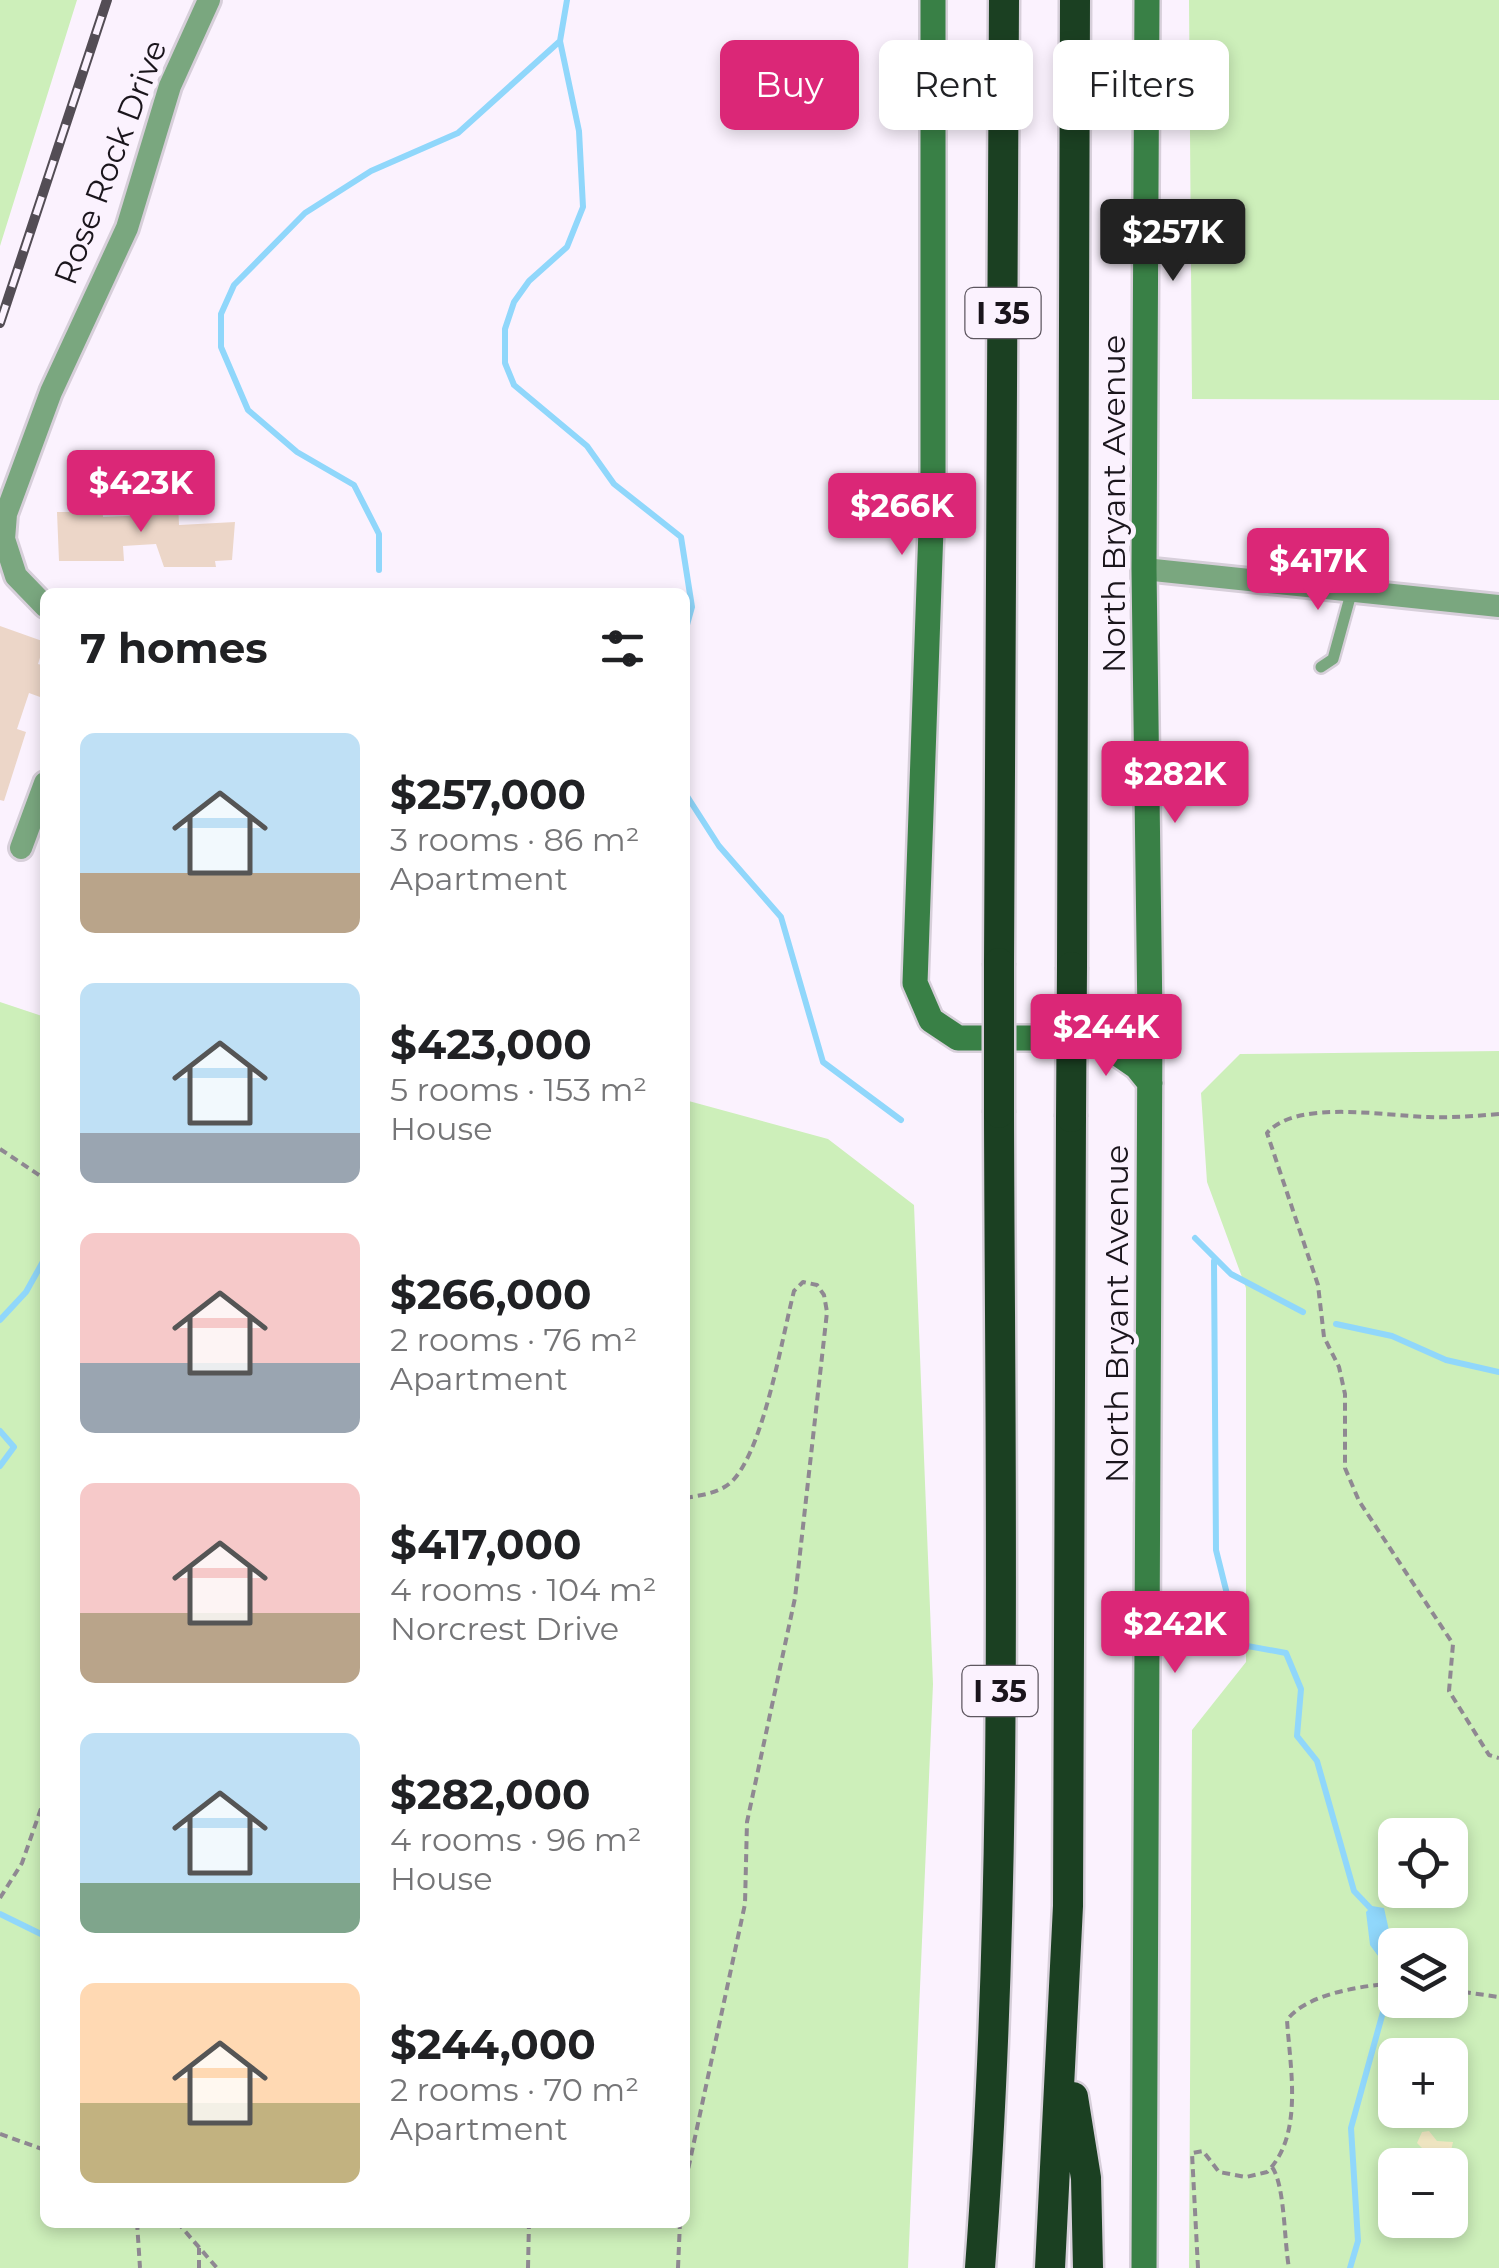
<!DOCTYPE html>
<meta charset="utf-8">
<style>
:root{--surface:#fff;--page:#f2f2f2;--text:#202124;--muted:#757577;--accent:#db2777}
body{margin:0;font-family:Montserrat,sans-serif;background:var(--page);color:var(--text);height:100vh;display:flex;flex-direction:column;font-size:38px;white-space:nowrap}
*{box-sizing:border-box;margin:0}
p{font-size:32px;color:var(--muted)}
.icon{flex:none;width:55px;height:55px;fill:none;stroke:currentColor;stroke-width:2;stroke-linecap:round;stroke-linejoin:round}
.map{position:relative;flex:1;overflow:hidden}
.details{position:absolute;left:40px;top:588px;width:650px;height:1640px;display:flex;flex-direction:column;background:var(--surface);border-radius:15px;box-shadow:0 5px 15px #0003}
.details>*{flex:none}
.guide{position:absolute;left:720px;top:40px;width:628px;height:90px;display:flex;gap:20px}
.controls{position:absolute;left:1378px;top:1818px;display:grid;gap:20px}
.controls a{display:grid;place-items:center;width:90px;height:90px;border-radius:15px;background:var(--surface);box-shadow:0 5px 15px #0003;font-size:50px}
.price{position:absolute;translate:-50% -85px;padding:0 22px;border-radius:10px;background:var(--accent);color:#fff;font-size:32px;line-height:65px;filter:drop-shadow(0 2px 5px #0008)}
.price::after{content:'';position:absolute;left:50%;top:60px;width:30px;height:22px;margin-left:-15px;background:inherit;clip-path:polygon(0 0,100% 0,50% 100%)}
.price.current{background:#222;color:#fff}
ul{padding:0;list-style:none}
li{display:flex;align-items:center;gap:30px;height:250px;padding:0 40px}
li span{display:grid;place-items:center;flex:none;width:280px;height:200px;border-radius:15px;color:#555}
li>.icon{margin-inline-start:auto}
span .icon{width:120px;height:120px;fill:#fffc;stroke-width:1}
li b{font-size:42px}
h2{display:flex;justify-content:space-between;align-items:center;height:120px;padding:0 40px;font-size:42px}
.tag{padding:0 35px;border-radius:15px;background:var(--surface);box-shadow:0 5px 15px #0003;font-size:35px;line-height:90px}
.tag.current{background:var(--accent);color:#fff}
.map>svg:first-child{display:block}
.green{fill:#cdefba;fill-rule:evenodd}
.sand{fill:#f6ecc7}
.water{fill:#90d7fb}
.lines{fill:none;stroke-linecap:round;stroke-linejoin:round}
.stream{stroke:#90d7fb;stroke-width:6}
.building{fill:#ecd6c8}
.lane-casing{stroke:#d7cfda;stroke-width:16}
.street-casing{stroke:#d7cfda;stroke-width:28}
.secondary-casing{stroke:#d7cfda;stroke-width:30}
.highway-casing{stroke:#d7cfda;stroke-width:35}
.path{stroke:#8f8892;stroke-width:4;stroke-dasharray:8 5;stroke-linecap:butt}
.lane{stroke:#7aa77f;stroke-width:11}
.street{stroke:#7aa77f;stroke-width:22}
.secondary{stroke:#398046;stroke-width:25}
.highway{stroke:#1b4022;stroke-width:30}
.rail-casing{stroke:#534d55;stroke-width:10}
.rail{stroke:#fbf2fe;stroke-width:6;stroke-dasharray:19;stroke-linecap:butt}
.highway-bridge-casing{stroke:#d7cfda;stroke-width:35;stroke-linecap:butt}
.highway-bridge{stroke:#1b4022;stroke-width:30}
.labels{text-anchor:middle;dominant-baseline:central;stroke-width:10;stroke-linejoin:round;paint-order:stroke}
.shield{fill:#fbf2fe;stroke:#5e5760;stroke-width:2.5}
.shield-label{font-size:30px;font-weight:bold;fill:#1a151c}
.street-label{font-size:32px;fill:#1a151c;stroke:#fbf2fe}
</style>
<div class="map">
<svg width="1499" height="2268" viewBox="0 0 1499 2268">
<rect width="100%" height="100%" fill="#fbf2fe"/>
<path class="green" d="M0 0H77L0 246Z
M1189 0H1499V400L1192 399Z
M0 1002 45 1017V2222H685V1100L828 1139 914 1205 933 1684 908 2268H0Z
M1499 1051V2268H1189L1192 1730 1246 1662V1288L1207 1182 1201 1093 1240 1054ZM1395 1835H1450V1890H1395ZM1395 1945H1450V2000H1395ZM1395 2055H1450V2110H1395ZM1395 2165H1450V2220H1395Z"/>
<path class="sand" d="M1429 2131 1437 2141 1453 2142 1450 2155 1426 2152 1417 2143 1422 2132Z"/>
<path class="water" d="M1372 1906 1384 1908 1392 1944 1386 1948 1384 1964 1370 1945 1366 1912Z"/>
<g class="lines">
<path class="stream" d="M567 0 560 41 579 131 583 207 567 247 529 281 514 302 505 329V363L514 385 587 446 614 484 681 537 692 607 685 632
M379 570V534L354 485 297 452 248 410 221 347V314L234 285 305 213 371 171 458 133 560 41
M685 793 719 846 781 917 823 1062 901 1120
M1195 1238 1231 1274 1303 1312
M1214 1261 1216 1550 1227 1594 1215 1640 1286 1653 1301 1689 1297 1736 1317 1761 1354 1891 1373 1911
M0 1320 26 1292 45 1258
M1336 1324 1392 1336 1446 1360 1499 1372
M0 1431 14 1447 0 1466
M0 1914 45 1936
M1350 2268 1358 2241 1351 2128 1388 1994 1384 1953"/>
</g>
<path class="building" d="M102 498 103 517 148 515 147 501 178 500 179 525 235 522 232 560 215 561 216 567H164L156 544 123 546 124 561H59L57 512H71L70 499Z
M0 626 45 642 38 664 45 666 44 685 40 697 29 693 17 729 26 732 4 801 0 800Z"/>
<g class="lines">
<defs>
<path id="lane" d="M1321 667 1333 659 1352 590"/>
<path id="street" d="M1144 569 1499 606
M45 606 16 576 4 539 6 514 51 392 127 228 170 86 209 0
M21 848 45 783"/>
<path id="secondary" d="M933 0V472L915 983 931 1020 958 1038H1095L1133 1031 1150 1019
M1095 1038 1137 1067 1150 1083
M1144 2268 1150 1019 1144 569 1147 0"/>
<path id="highway" d="M999 963 1004 0
M1072 967 1075 0
M1073 2097 1086 2178 1088 2268
M980 2268C1009 1884 1000 1498 999 1113
M1050 2268 1068 1906 1071 1117"/>
</defs>
<use href="#lane" class="lane-casing"/>
<use href="#street" class="street-casing"/>
<use href="#secondary" class="secondary-casing"/>
<use href="#highway" class="highway-casing"/>
<path class="path" d="M1499 1114C1475 1116 1452 1118 1428 1117 1386 1116 1296 1099 1267 1133L1318 1285 1324 1337 1339 1367 1345 1394V1468L1359 1501 1453 1644 1449 1691 1489 1755 1499 1758
M0 1149 45 1179
M685 1498C702 1495 723 1493 735 1478 765 1442 782 1338 794 1291L803 1282 817 1285 824 1295 827 1312 795 1598 747 1822 745 1904 685 2184
M0 1898 22 1863 45 1797
M1450 1990 1499 1997
M0 2134 45 2150
M1272 2167C1285 2185 1284 2241 1289 2268
M137 2222 140 2268
M177 2222 217 2268
M199 2268V2248
M528 2268 529 2222
M678 2268 680 2222
M1198 2268 1192 2153 1203 2151 1219 2172 1246 2177 1267 2172C1304 2135 1290 2068 1287 2020 1307 1993 1363 1986 1395 1983"/>
<use href="#lane" class="lane"/>
<use href="#street" class="street"/>
<use href="#secondary" class="secondary"/>
<use href="#highway" class="highway"/>
<defs>
<path id="rail" d="M0 323 107 0"/>
</defs>
<use href="#rail" class="rail-casing"/>
<use href="#rail" class="rail"/>
<defs>
<path id="highway-bridge" d="M999 963V1113
M1071 1117 1072 967"/>
</defs>
<use href="#highway-bridge" class="highway-bridge-casing"/>
<use href="#highway-bridge" class="highway-bridge"/>
</g>
<g class="labels">
<g class="shield">
<rect x="965.5" y="288" width="75" height="50" rx="8"/>
<rect x="962.5" y="1666" width="75" height="50" rx="8"/>
</g>
<g class="shield-label">
<text x="1003" y="313">I 35</text>
<text x="1000" y="1691">I 35</text>
</g>
<g class="street-label">
<text transform="translate(110 162) rotate(-69)">Rose Rock Drive</text>
<text transform="translate(1113 504) rotate(-90)">North Bryant Avenue</text>
<text transform="translate(1116 1314) rotate(-90)">North Bryant Avenue</text>
</g>
</g>
</svg>
<div class="controls">
<a><svg class="icon" aria-label="locate" viewBox="0 0 24 24"><circle cx="12" cy="12" r="6"/><path d="M12 2v4M12 18v4M2 12h4M18 12h4"/></svg></a>
<a><svg class="icon" aria-label="layers" viewBox="0 0 24 24"><path d="M12 4l9 5-9 5-9-5zM3 14l9 5 9-5"/></svg></a>
<a>+</a>
<a>−</a>
</div>
<b class="price current" style="left:1173px;top:284px">$257K</b>
<b class="price" style="left:141px;top:535px">$423K</b>
<b class="price" style="left:902px;top:558px">$266K</b>
<b class="price" style="left:1318px;top:613px">$417K</b>
<b class="price" style="left:1175px;top:826px">$282K</b>
<b class="price" style="left:1106px;top:1079px">$244K</b>
<b class="price" style="left:1175px;top:1676px">$242K</b>
<div class="guide">
<a class="tag current">Buy</a>
<a class="tag">Rent</a>
<a class="tag">Filters</a>
</div>
<section class="details">
<h2>7 homes<svg class="icon" aria-label="filters" viewBox="0 0 24 24"><path d="M4 7h16M4 17h16"/><circle cx="9" cy="7" r="2"/><circle cx="15" cy="17" r="2"/></svg></h2>
<ul>
<li><span style="background:linear-gradient(#bfe0f5 70%,#b9a48a 0)"><svg class="icon" aria-label="home" viewBox="0 0 24 24"><path d="M3 11l9-7 9 7M6 9v11h12V9"/></svg></span><div><b>$257,000</b><p>3 rooms · 86 m²</p><p>Apartment</p></div></li>
<li><span style="background:linear-gradient(#bfe0f5 75%,#9aa5b1 0)"><svg class="icon" aria-label="home" viewBox="0 0 24 24"><path d="M3 11l9-7 9 7M6 9v11h12V9"/></svg></span><div><b>$423,000</b><p>5 rooms · 153 m²</p><p>House</p></div></li>
<li><span style="background:linear-gradient(#f6c9c9 65%,#9aa5b1 0)"><svg class="icon" aria-label="home" viewBox="0 0 24 24"><path d="M3 11l9-7 9 7M6 9v11h12V9"/></svg></span><div><b>$266,000</b><p>2 rooms · 76 m²</p><p>Apartment</p></div></li>
<li><span style="background:linear-gradient(#f6c9c9 65%,#b9a48a 0)"><svg class="icon" aria-label="home" viewBox="0 0 24 24"><path d="M3 11l9-7 9 7M6 9v11h12V9"/></svg></span><div><b>$417,000</b><p>4 rooms · 104 m²</p><p>Norcrest Drive</p></div></li>
<li><span style="background:linear-gradient(#bfe0f5 75%,#7fa58c 0)"><svg class="icon" aria-label="home" viewBox="0 0 24 24"><path d="M3 11l9-7 9 7M6 9v11h12V9"/></svg></span><div><b>$282,000</b><p>4 rooms · 96 m²</p><p>House</p></div></li>
<li><span style="background:linear-gradient(#ffd9b3 60%,#c2b280 0)"><svg class="icon" aria-label="home" viewBox="0 0 24 24"><path d="M3 11l9-7 9 7M6 9v11h12V9"/></svg></span><div><b>$244,000</b><p>2 rooms · 70 m²</p><p>Apartment</p></div></li>
</ul>
</section>
</div>
